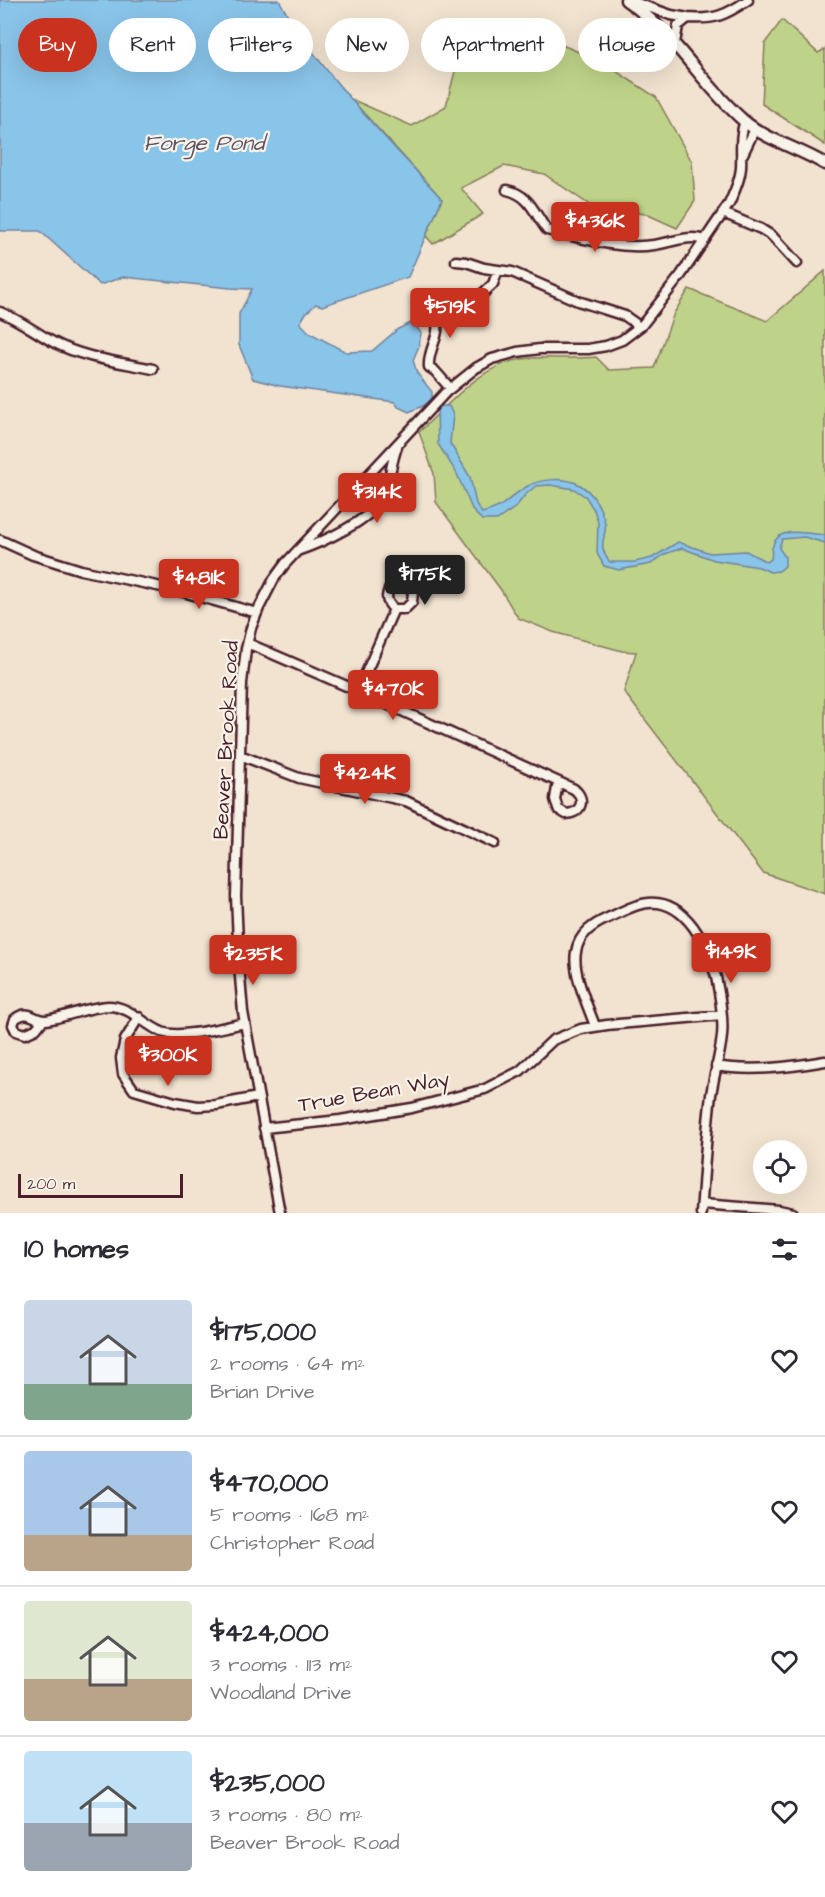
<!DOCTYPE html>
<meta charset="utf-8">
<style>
:root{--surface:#fff;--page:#f7f7f7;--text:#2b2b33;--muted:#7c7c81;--line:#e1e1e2;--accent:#c8321e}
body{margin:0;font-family:"Architects Daughter",sans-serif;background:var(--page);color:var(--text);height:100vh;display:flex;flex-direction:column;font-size:22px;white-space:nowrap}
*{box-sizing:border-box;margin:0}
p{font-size:20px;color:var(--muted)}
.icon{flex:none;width:33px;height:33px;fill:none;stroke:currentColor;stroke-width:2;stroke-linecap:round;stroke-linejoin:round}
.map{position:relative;height:1213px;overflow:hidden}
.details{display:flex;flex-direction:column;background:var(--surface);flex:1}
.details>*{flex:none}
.guide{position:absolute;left:18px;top:18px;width:789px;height:54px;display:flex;gap:12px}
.fabs{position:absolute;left:753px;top:1140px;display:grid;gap:12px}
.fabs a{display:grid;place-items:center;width:54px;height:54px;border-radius:50%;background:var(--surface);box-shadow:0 6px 24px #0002;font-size:30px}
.scale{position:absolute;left:18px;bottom:15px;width:165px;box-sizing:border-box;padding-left:6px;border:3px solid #4a1f2b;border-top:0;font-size:16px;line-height:21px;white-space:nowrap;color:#4a1f2b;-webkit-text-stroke:4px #f7f3e8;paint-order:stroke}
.price{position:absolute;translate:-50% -51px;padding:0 14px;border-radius:6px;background:var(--accent);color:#fff;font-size:20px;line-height:39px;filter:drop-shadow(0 2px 3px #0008)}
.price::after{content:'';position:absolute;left:50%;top:36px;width:18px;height:14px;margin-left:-9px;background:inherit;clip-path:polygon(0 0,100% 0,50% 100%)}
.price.on{background:#222;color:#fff}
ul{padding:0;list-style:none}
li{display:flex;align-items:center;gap:18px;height:150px;padding:0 24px}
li+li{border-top:2px solid var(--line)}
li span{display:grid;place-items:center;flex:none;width:168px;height:120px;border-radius:6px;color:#555}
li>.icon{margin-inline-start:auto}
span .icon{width:72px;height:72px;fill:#fffc;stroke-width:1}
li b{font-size:26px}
h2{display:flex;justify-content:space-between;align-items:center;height:72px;padding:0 24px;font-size:26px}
.tag{padding:0 21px;border-radius:27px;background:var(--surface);box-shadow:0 6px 24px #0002;font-size:21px;line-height:54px}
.tag.on{background:var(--accent);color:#fff}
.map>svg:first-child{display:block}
.green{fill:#bed389;stroke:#84795a;stroke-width:1.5}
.water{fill:#89c4e9;stroke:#70829d;stroke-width:1.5}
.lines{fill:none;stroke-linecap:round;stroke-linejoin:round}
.minor-casing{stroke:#4a1f2b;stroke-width:13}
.major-casing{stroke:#4a1f2b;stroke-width:15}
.minor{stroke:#f7f3e8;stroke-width:8}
.major{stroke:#f7f3e8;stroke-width:10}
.labels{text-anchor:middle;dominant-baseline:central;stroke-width:4.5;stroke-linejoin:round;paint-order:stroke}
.street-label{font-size:21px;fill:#4a1f2b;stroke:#f7f3e8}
.water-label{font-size:22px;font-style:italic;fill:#5d5164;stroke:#f7f3e8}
</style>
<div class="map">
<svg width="825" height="1213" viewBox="0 0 825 1213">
<rect width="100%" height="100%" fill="#f2e3d0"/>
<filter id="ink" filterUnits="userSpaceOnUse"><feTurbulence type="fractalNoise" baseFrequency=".0167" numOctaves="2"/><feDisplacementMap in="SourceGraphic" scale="12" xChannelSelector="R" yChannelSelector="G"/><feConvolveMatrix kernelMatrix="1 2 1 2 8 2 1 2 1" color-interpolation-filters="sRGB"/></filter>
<g filter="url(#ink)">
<path class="green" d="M782 20 818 53 825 49V145L762 104 765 43Z
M541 36 602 62 656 97 692 162 695 201 677 228 646 214 594 208 544 174 504 166 461 188 483 214 433 244 426 236 442 199 351 99 412 126 446 106 463 41Z
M825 271V894L763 873 624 692 636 652 622 651 553 632 518 618 501 590 436 502 434 474 419 432C450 404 478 366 522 359 547 356 572 360 596 357L609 370 654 368 674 313 689 289 767 321Z"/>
<path class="water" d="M0 0H279C319 72 387 138 442 199L408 277 322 306 316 304 306 313 300 323 310 333 346 352 372 351 398 329 413 322 421 333 419 346 413 360 417 373 432 392V399L423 406 409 412 398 407 395 402 280 386 253 379 239 345V314L252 289 230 288 123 277 100 285 40 231H0Z
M440 406H449L453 415 450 443 470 477 476 504 482 513C506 507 507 498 526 487 540 478 566 477 580 485 592 492 600 506 604 519 610 537 594 542 610 562H635L652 558 678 542 710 553 746 551 767 562 771 559C772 555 771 549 773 545 779 525 809 534 825 535V543L804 537 782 539 779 548 785 557V566L779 571 770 572 759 567 714 560 682 548 665 554 651 564 619 570 604 566 597 553 598 522 594 510 586 497 574 489 550 485 536 486 525 495 516 507 497 520H482L473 511 456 472 438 444 437 408Z"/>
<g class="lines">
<defs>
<path id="minor" d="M631 1 671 15 688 18
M675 43 678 26 688 18C715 20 726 15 748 0
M743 154 755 129
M507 190C530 195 534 213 547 230 581 238 619 250 654 245 671 243 688 234 705 240
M723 213 761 229 772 236 797 263
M456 261 466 262 484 268 512 272 578 301 625 316 635 323 638 328
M424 307C452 329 427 342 429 367L435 371 450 388
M466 309 493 284 498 270
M0 312C20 320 35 332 53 342 83 358 119 362 153 369
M0 540 33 555 81 570 176 590 257 613
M297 551C321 543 372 520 383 497 390 481 391 463 397 447
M247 643 358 691 574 789C586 799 582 813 566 814L558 809 555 799 558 782
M358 691 394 609H405L412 602 413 592 406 584H396C385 590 384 601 394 609
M240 755 299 778 406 801 495 843
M139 1017 125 1040 121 1058 123 1074 134 1090 175 1102 198 1106 216 1105 258 1097
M43 1020 36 1029 25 1034 16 1031 13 1025 15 1019C29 1008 34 1021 46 1020 67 1017 87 1007 108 1006 130 1006 143 1024 162 1032 180 1039 225 1027 245 1023
M595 1026C588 1006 572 973 576 952 579 933 594 924 610 917 622 912 634 904 648 903 686 899 708 946 716 977 720 996 724 1017 722 1036 720 1056 714 1075 711 1095 706 1134 704 1174 701 1213
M716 1066C752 1072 790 1067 825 1061
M264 1128 340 1120 412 1108 485 1089 520 1071 553 1040 581 1029 607 1025 722 1015
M702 1204 779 1210 793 1213
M280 1213 243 1012 239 965 236 896 242 683 246 649 251 628 259 608 274 579 285 564 446 392 476 368 492 359 517 352 540 349H588L606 346 622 340 642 325 681 275 729 204C734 193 740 181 741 168 742 152 739 136 745 121"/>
<path id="major" d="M626 0C675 33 701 84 744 121 768 141 799 148 825 164"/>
</defs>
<use href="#minor" class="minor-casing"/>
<use href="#major" class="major-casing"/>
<use href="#minor" class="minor"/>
<use href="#major" class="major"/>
</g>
</g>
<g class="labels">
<g class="street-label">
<text transform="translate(226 740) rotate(-87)">Beaver Brook Road</text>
<text transform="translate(374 1092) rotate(-10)">True Bean Way</text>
</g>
<g class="water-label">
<text x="204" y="143">Forge Pond</text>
</g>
</g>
</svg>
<div class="fabs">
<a><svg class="icon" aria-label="locate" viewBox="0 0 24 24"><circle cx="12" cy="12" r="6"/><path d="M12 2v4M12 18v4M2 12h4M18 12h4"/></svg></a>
</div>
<div class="scale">200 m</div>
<b class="price" style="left:595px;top:253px">$436K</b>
<b class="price" style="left:450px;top:339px">$519K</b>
<b class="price" style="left:377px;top:524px">$314K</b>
<b class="price on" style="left:425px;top:606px">$175K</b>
<b class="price" style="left:199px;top:610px">$481K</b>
<b class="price" style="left:393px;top:721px">$470K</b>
<b class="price" style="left:365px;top:805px">$424K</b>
<b class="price" style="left:731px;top:984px">$149K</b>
<b class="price" style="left:253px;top:986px">$235K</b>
<b class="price" style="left:168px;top:1087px">$300K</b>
<div class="guide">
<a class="tag on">Buy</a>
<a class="tag">Rent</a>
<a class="tag">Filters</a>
<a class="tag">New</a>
<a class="tag">Apartment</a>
<a class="tag">House</a>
</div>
</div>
<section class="details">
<h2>10 homes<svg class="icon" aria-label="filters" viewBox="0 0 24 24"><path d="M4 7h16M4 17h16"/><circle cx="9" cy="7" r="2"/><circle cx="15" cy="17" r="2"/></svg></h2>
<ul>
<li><span style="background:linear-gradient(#c9d6e8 70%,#7fa58c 0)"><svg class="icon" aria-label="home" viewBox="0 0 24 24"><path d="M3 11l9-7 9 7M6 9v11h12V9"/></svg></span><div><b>$175,000</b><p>2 rooms · 64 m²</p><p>Brian Drive</p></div><svg class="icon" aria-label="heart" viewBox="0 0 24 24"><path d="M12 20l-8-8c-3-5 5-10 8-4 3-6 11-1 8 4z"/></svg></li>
<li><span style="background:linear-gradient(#a9c7e8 70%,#b9a48a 0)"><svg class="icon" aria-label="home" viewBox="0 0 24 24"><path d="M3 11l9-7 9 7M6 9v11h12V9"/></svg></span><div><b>$470,000</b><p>5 rooms · 168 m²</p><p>Christopher Road</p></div><svg class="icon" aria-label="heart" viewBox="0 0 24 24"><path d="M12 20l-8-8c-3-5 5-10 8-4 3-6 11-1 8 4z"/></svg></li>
<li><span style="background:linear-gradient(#dfe7d0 65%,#b9a48a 0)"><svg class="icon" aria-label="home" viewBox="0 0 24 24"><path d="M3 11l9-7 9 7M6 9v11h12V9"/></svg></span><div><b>$424,000</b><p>3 rooms · 113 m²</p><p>Woodland Drive</p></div><svg class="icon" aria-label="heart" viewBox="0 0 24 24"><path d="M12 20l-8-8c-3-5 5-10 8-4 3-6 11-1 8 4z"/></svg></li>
<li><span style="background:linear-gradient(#bfe0f5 60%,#9aa5b1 0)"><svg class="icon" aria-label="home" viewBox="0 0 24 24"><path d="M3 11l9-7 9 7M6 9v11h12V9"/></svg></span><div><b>$235,000</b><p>3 rooms · 80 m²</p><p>Beaver Brook Road</p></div><svg class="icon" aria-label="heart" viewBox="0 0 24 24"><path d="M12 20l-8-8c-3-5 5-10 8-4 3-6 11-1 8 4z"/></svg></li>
</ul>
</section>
